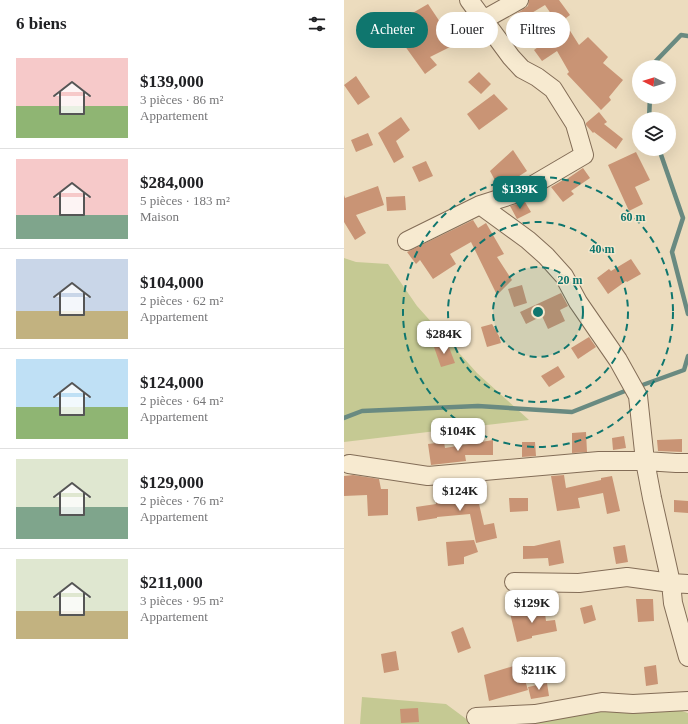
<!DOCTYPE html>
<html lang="fr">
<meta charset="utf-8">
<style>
:root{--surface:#fff;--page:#f6f6f6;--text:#202124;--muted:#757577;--line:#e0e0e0;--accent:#0f766e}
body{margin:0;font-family:"Times New Roman",serif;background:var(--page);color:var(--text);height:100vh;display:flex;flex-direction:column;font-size:15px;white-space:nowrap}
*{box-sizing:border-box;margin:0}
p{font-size:13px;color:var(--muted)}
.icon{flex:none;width:22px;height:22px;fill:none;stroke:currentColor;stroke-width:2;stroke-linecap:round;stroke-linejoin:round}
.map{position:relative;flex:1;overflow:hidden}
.drawer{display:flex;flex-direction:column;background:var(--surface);width:344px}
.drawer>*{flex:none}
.hud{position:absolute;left:12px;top:12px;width:272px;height:36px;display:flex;gap:8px}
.needle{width:26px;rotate:275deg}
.tools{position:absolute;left:288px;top:60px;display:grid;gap:8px}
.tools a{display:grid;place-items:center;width:44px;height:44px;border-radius:50%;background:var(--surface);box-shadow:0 4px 16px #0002;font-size:20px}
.price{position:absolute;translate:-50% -34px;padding:0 9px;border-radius:8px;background:#fff;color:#222;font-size:13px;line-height:26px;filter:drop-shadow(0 1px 2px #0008)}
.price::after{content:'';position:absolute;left:50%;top:24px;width:12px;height:9px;margin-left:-6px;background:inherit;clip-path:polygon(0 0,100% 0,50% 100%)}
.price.selected{background:var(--accent);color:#fff}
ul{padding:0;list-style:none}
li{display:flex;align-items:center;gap:12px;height:100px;padding:0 16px}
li+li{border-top:1px solid var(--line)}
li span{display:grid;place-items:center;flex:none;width:112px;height:80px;border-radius:0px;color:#555}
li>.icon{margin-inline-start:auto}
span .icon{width:48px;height:48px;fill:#fffc;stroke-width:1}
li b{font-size:17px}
h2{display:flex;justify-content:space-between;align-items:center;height:48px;padding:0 16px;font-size:17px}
.pill{padding:0 14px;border-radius:18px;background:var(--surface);box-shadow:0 4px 16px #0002;font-size:14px;line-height:36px}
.pill.selected{background:var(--accent);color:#fff}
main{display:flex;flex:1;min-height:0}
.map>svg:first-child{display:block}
.green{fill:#c5c993}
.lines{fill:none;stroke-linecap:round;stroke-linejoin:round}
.stream{stroke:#698a81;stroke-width:4.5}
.building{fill:#c99475}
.street-casing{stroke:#836d57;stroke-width:20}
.street{stroke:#f7ead0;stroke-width:18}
.ring{fill:none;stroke:#0f766e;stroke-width:2;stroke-dasharray:7 5}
.centre{fill:#0f766e;stroke:#f4e7cd;stroke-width:2}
.ring-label{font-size:12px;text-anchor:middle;font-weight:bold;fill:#0f766e;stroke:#f4e7cd;stroke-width:3;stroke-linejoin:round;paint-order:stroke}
</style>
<main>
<section class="drawer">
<h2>6 biens<svg class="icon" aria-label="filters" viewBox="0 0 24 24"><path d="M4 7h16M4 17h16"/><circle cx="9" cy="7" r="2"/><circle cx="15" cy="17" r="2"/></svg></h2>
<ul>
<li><span style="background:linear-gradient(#f6c9c9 60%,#8fb573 0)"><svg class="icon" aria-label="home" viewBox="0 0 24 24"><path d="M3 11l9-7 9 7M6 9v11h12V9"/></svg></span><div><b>$139,000</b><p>3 pièces · 86 m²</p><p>Appartement</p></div></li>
<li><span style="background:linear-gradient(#f6c9c9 70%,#7fa58c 0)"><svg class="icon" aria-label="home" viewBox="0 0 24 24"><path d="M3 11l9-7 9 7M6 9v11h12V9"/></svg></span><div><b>$284,000</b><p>5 pièces · 183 m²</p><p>Maison</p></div></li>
<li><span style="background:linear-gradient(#c9d6e8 65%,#c2b280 0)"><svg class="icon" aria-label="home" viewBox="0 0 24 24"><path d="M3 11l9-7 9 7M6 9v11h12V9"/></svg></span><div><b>$104,000</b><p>2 pièces · 62 m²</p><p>Appartement</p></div></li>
<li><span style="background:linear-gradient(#bfe0f5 60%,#8fb573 0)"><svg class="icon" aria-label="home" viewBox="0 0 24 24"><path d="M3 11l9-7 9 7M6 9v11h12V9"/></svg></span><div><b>$124,000</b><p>2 pièces · 64 m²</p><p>Appartement</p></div></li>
<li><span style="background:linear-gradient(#dfe7d0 60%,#7fa58c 0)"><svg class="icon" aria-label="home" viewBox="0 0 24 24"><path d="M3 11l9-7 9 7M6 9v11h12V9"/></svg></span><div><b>$129,000</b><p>2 pièces · 76 m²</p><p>Appartement</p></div></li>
<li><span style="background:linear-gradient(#dfe7d0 65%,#c2b280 0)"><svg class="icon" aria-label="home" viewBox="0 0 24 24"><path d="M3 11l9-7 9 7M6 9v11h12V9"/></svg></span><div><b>$211,000</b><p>3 pièces · 95 m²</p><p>Appartement</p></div></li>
</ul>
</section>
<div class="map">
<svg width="344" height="724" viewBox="0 0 344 724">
<rect width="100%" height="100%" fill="#ecdcbe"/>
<path class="green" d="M0 258 12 262 44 264 73 306 133 373 185 420 0 442Z
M18 697 102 704 129 724H16Z
M332 709 344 713V724H162L239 712Z"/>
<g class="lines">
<path class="stream" d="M310 67V63L337 35 344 36
M305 119 306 97
M315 149 339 218 328 252 344 314
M293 387 340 370 344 356
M0 418 18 411 134 406 228 412 286 389"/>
</g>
<path class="building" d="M185 0H215L226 15 214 24 201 5 176 20 172 14 184 6Z
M84 4 98 25 108 46 86 57 93 65 81 74 58 42 50 47 43 33 55 27 53 22Z
M223 26 235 45 244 37 264 57 259 63 279 80 265 97 267 100 257 110 223 74 225 72 213 51 198 61 190 50Z
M135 72 147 84 137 94 124 82Z
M12 76 26 97 14 105 0 85Z
M150 94 164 109 135 130 123 114Z
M255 112 263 122 260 124 279 139 272 149 250 132 249 133 242 125V123Z
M57 117 66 130 52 141 60 157 50 163 34 133Z
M24 133 29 145 12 152 7 140Z
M169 150 183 171 169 180 170 183 155 188 146 171Z
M292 152 306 180 291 187 299 204 285 211 264 165Z
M82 161 89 176 75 182 68 167Z
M239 168 246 178 227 191 230 194 219 202 207 187 219 180 220 181Z
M34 186 40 205 12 215 22 233 11 240 0 222V195L1 198Z
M61 196 62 210 43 211 42 197Z
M181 202 187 212 173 219 166 206Z
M129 220 134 228 142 223 160 254 153 257 168 280 153 295 127 242 106 254 112 264 89 279 76 260 72 264 63 252Z
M287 259 297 274 283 282 282 281 264 294 253 278 265 269 267 271Z
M178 285 183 303 170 307 164 289Z
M217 293 224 306 216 310 221 321 204 329 198 316 182 324 176 312Z
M148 324 155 336 157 343 143 347 137 327Z
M245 337 252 347 234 359 227 348Z
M103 342 111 363 97 367 90 347Z
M214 366 221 377 205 387 197 376Z
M242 432 243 452 228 453V433Z
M280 436 282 448 269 450 268 438Z
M338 439V452L314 451 313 440Z
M149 440V455H121L122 461 87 465 84 444 100 442 101 448Z
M178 442H191L192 456 178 457Z
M9 475 35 479 37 489H44V515L24 516 23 495 0 496V476Z
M220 475 222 488 257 480V478L268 476 276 511 263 514 259 493 234 498 236 508 213 511 207 476Z
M131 487 140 525 150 523 153 538 132 543 126 514 93 517V518L74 521 72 507 92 504V496Z
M165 498H184V511L166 512Z
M330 500 344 501V513L330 512Z
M130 540 134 552 120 557V564L104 566 102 542Z
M216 540 220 563 205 566 204 558 179 559V546H190Z
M281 545 284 562 272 564 269 547Z
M292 599H309L310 621 294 622Z
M248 605 252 620 240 624 236 608Z
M200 606 202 621 211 620 213 631 188 636V638L173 642 166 613Z
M119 627 127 648 114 653 107 632Z
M52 651 55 670 40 673 37 654Z
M176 664 184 690 145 701 140 675Z
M312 665 314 684 302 686 300 667Z
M203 683 205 696 187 699 184 687Z
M74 708 75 722 57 723 56 709Z"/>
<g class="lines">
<defs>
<path id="street" d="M139 20 175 0
M136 205 184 240 202 256 220 276 234 302 274 360 294 396 301 461 308 498 327 583 329 603 344 657
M63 241 136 205 177 192 240 155 231 124 209 89 193 77 178 69 167 57 125 0
M5 464 84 476 255 461H301L332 463H344
M170 582 235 583 283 577 327 583 344 584
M132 717 191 714 258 702 289 704 344 701"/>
</defs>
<use href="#street" class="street-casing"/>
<use href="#street" class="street"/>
</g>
<circle cx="194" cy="312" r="45" fill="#0f766e" fill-opacity=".12"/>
<g class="ring">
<circle cx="194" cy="312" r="45"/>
<circle cx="194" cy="312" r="90"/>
<circle cx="194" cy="312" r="135"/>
</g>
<circle cx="194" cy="312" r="6" class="centre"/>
<g class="ring-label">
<text x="289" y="221">60 m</text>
<text x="258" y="253">40 m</text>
<text x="226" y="284">20 m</text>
</g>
</svg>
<div class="tools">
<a><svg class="needle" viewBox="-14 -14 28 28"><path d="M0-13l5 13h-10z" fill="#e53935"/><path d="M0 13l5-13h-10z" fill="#757577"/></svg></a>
<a><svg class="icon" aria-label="layers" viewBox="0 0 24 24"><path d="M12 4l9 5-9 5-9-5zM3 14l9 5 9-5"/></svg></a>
</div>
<b class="price selected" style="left:176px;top:210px">$139K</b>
<b class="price" style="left:100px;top:355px">$284K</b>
<b class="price" style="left:114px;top:452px">$104K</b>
<b class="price" style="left:116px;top:512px">$124K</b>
<b class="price" style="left:188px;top:624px">$129K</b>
<b class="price" style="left:195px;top:691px">$211K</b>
<div class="hud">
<a class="pill selected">Acheter</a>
<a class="pill">Louer</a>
<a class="pill">Filtres</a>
</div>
</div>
</main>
